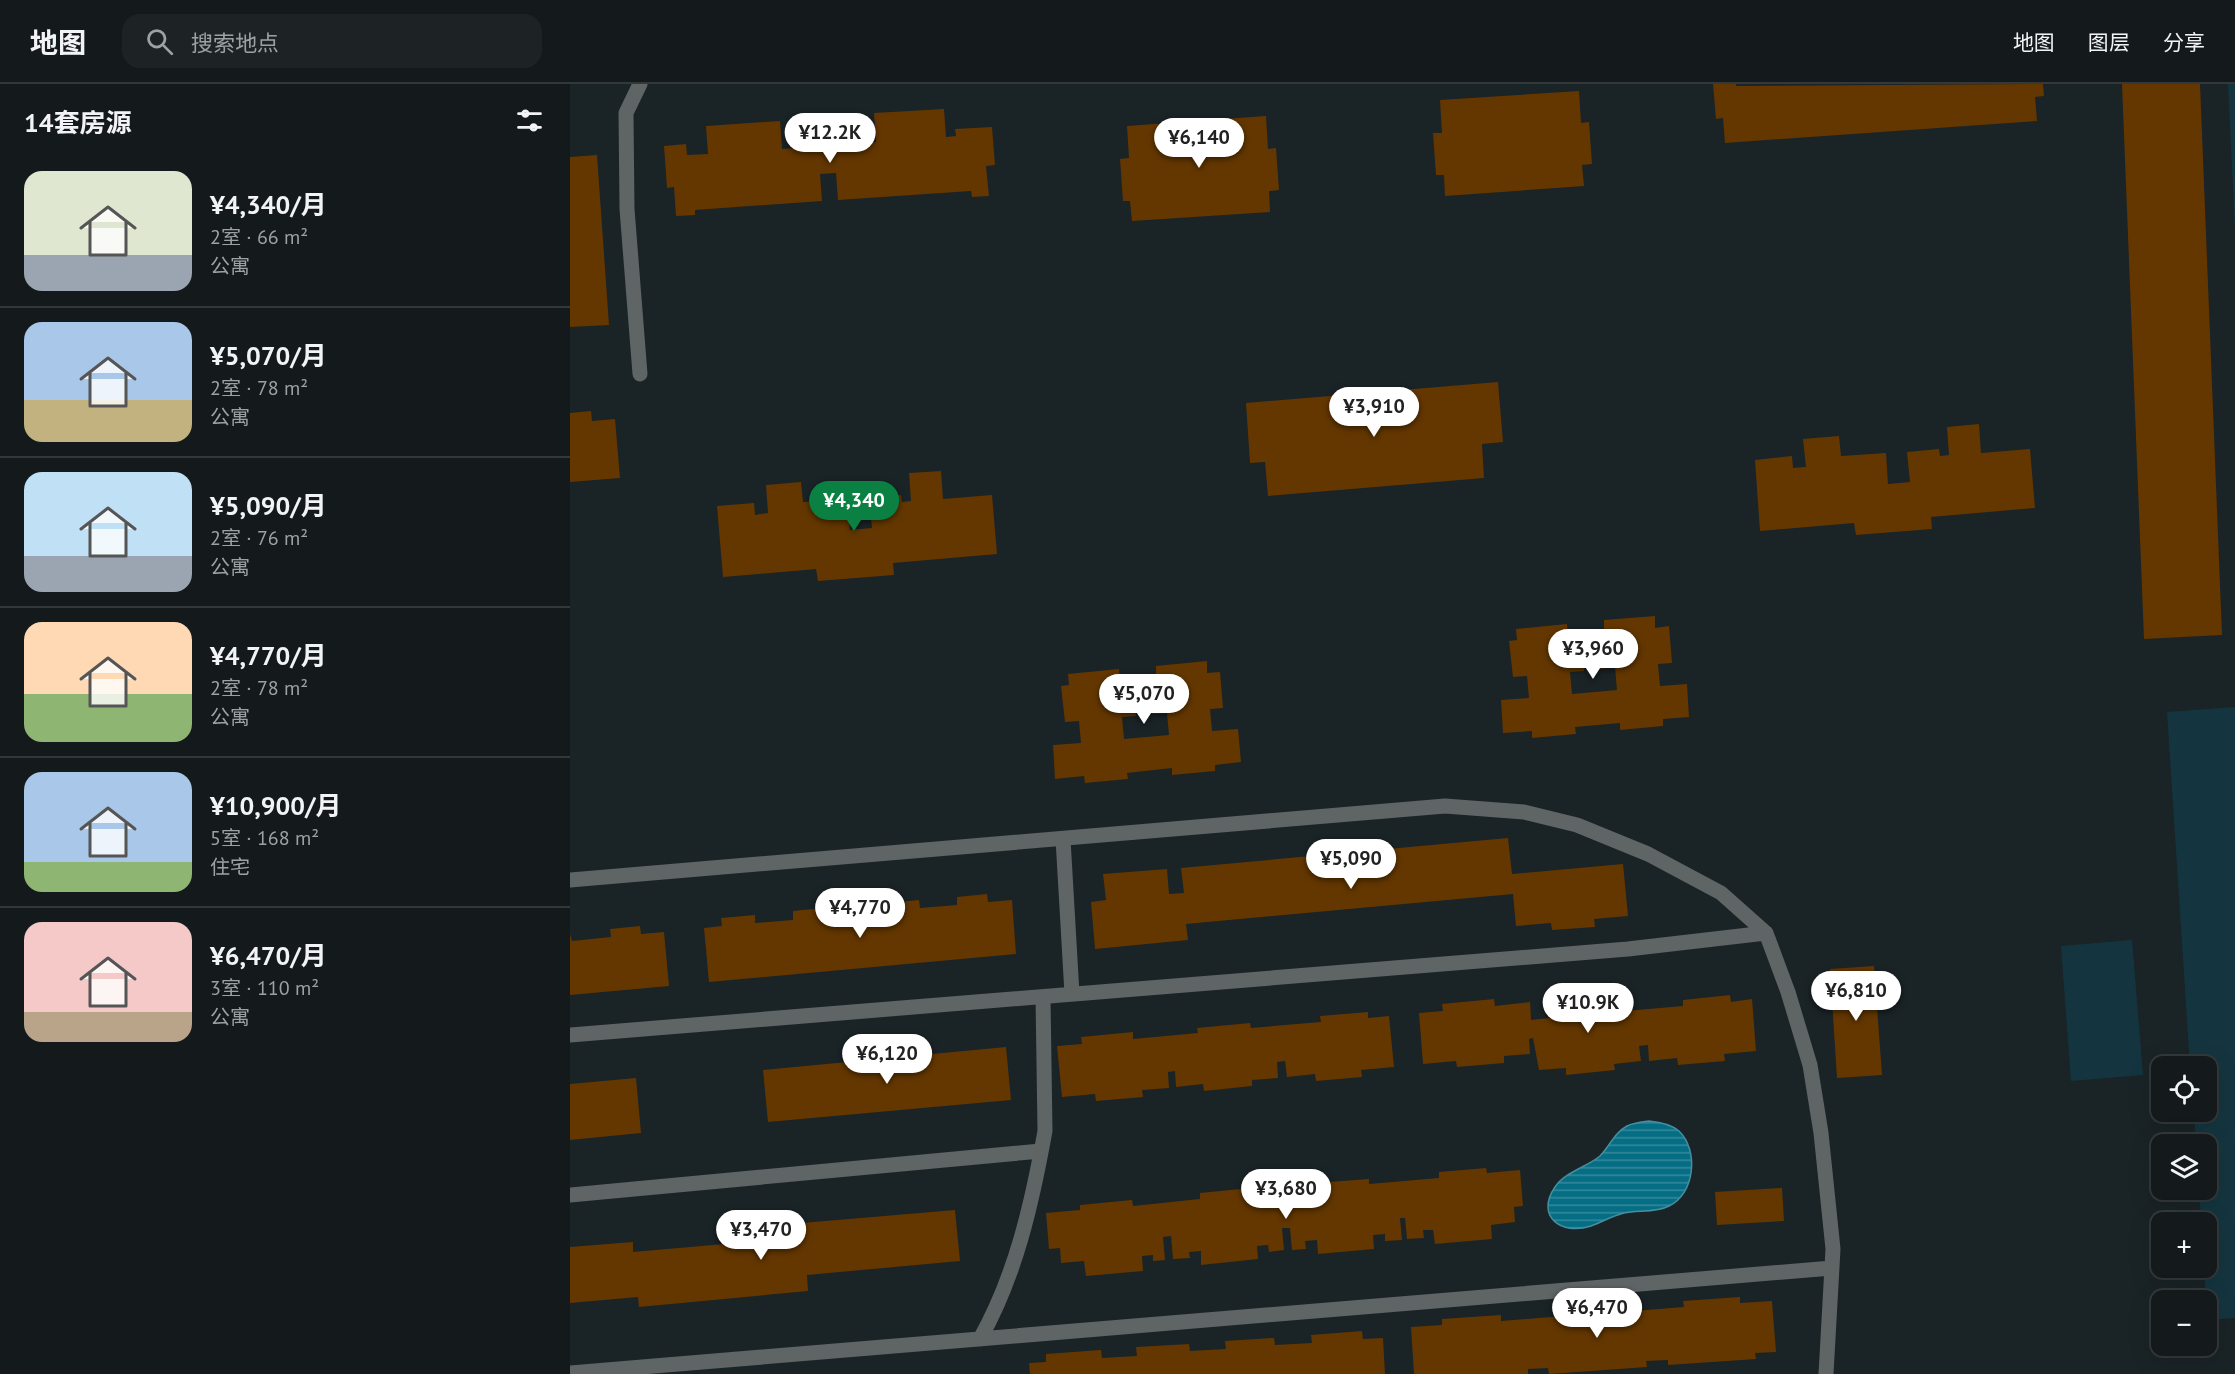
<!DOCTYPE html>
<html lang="zh">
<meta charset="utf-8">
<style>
:root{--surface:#141a1c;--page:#1d2325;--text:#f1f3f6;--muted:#9da1a3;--line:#33383b;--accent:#0b8043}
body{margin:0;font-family:"PT Sans","Noto Sans SC",sans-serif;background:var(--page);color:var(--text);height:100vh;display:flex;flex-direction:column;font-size:22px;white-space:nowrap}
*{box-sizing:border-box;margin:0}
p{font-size:20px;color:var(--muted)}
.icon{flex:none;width:33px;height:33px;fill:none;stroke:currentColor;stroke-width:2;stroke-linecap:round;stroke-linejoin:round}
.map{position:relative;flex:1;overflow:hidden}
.details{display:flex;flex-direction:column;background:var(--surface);width:570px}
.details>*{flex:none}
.buttons{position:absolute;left:1581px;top:972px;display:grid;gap:12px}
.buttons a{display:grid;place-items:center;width:66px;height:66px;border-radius:12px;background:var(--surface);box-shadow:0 6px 24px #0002,0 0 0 2px var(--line);font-size:30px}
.price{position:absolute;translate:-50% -51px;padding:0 14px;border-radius:21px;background:#fff;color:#222;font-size:20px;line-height:39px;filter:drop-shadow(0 2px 3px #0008)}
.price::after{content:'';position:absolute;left:50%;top:36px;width:18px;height:14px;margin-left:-9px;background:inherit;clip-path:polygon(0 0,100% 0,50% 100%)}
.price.current{background:var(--accent);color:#fff}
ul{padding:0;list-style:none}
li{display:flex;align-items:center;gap:18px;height:150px;padding:0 24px}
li+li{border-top:2px solid var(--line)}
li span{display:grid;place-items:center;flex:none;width:168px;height:120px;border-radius:18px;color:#555}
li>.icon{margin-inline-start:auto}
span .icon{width:72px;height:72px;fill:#fffc;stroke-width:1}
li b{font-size:26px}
h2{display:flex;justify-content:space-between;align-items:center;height:72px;padding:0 24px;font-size:26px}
header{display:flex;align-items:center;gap:36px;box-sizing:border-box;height:84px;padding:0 30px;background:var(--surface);border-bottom:2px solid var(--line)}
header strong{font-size:28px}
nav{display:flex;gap:33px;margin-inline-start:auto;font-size:21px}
.search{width:420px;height:54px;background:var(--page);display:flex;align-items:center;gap:15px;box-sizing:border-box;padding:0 21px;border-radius:18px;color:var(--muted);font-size:22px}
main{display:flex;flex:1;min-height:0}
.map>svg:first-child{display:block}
.park{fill:#14353f}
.water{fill:url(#water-rules);stroke:#448fa0;stroke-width:1.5}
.building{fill:#643700}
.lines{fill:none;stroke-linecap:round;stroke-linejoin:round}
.service{stroke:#5f6465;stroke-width:15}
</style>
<header>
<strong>地图</strong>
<div class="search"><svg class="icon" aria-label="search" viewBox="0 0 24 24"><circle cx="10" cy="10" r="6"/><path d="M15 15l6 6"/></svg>搜索地点</div>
<nav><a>地图</a><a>图层</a><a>分享</a></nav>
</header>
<main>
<section class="details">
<h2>14套房源<svg class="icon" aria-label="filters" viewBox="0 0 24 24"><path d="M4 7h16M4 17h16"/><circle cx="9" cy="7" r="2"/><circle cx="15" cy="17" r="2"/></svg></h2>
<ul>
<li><span style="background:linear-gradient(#dfe7d0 70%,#9aa5b1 0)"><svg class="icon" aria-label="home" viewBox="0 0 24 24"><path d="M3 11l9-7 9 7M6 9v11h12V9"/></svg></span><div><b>¥4,340/月</b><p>2室 · 66 m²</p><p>公寓</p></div></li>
<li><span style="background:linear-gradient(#a9c7e8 65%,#c2b280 0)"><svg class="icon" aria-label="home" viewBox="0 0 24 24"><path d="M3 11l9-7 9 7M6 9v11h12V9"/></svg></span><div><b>¥5,070/月</b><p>2室 · 78 m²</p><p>公寓</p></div></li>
<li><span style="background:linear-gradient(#bfe0f5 70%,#9aa5b1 0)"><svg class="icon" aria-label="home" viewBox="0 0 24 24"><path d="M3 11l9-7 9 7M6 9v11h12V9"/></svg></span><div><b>¥5,090/月</b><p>2室 · 76 m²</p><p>公寓</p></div></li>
<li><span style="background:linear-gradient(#ffd9b3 60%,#8fb573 0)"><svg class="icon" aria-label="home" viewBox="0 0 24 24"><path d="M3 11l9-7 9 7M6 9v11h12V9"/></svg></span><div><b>¥4,770/月</b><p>2室 · 78 m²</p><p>公寓</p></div></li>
<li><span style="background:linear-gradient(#a9c7e8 75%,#8fb573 0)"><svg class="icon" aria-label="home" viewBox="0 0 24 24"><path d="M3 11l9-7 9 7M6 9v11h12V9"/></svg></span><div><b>¥10,900/月</b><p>5室 · 168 m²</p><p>住宅</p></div></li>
<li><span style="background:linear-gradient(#f6c9c9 75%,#b9a48a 0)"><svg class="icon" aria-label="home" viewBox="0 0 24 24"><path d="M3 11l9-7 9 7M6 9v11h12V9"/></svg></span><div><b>¥6,470/月</b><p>3室 · 110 m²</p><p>公寓</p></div></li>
</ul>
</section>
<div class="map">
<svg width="1665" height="1290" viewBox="0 0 1665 1290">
<defs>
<pattern id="water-rules" width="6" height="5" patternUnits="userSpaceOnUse" patternTransform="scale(1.5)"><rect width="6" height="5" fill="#056e85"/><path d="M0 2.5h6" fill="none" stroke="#35899b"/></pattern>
</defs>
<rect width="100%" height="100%" fill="#1a2326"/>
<path class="park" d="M1658 0H1665V146Z
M1665 623V1234L1637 1236 1634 1184H1636V1138H1631L1629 1106H1636V1060H1626L1624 1028H1636V982H1620L1597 628Z
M1562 856 1573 991 1501 997 1491 862Z"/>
<path class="water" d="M1079 1037C1089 1038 1101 1040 1109 1047 1129 1066 1125 1110 1099 1122 1086 1129 1068 1126 1054 1129 1042 1132 1032 1138 1021 1142 991 1152 965 1132 985 1103 995 1088 1017 1083 1030 1072 1040 1062 1044 1049 1057 1042 1063 1039 1072 1038 1079 1037Z"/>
<path class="building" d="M1143 0H1166V2L1473 0 1474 12 1465 13 1467 37 1155 59 1153 34 1146 35Z
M1552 0H1630L1652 551 1574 555Z
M1009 7 1011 39 1019 38 1022 80 1012 81 1014 102 875 112 874 91H866L863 49H872L870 16Z
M374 25 376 53 386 52 385 45 422 43 425 81 416 82 419 112 402 113 401 107 268 116 266 89 250 90 252 117 125 126V131L106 132 104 103 97 104 94 62 116 60 117 71 138 70 136 42 210 37 212 65 306 58 304 29Z
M696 32 698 65 706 64 709 106 699 107 700 128 562 137 560 117H553L550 75 559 74 557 42Z
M27 71 39 241 0 243V73Z
M928 298 933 358 912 360 914 394 698 412 695 378 680 379 676 319Z
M21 327 22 337 45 335 50 394 0 398V329Z
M1409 340 1411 369 1460 365 1465 424 1361 433 1362 445 1286 451 1284 439 1190 447 1185 376 1222 372 1223 384 1236 383 1233 355 1269 352 1271 372 1316 369 1318 400 1340 398 1337 368 1369 365 1370 372 1379 371 1377 343Z
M371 387 373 415 422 411 427 470 323 479 324 491 248 497 246 485 153 493 147 422 184 419 185 431 198 429 196 401 231 398 233 418 278 415 280 446 302 444 299 414 331 411 332 418 341 417 339 389Z
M1085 532V544L1099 542 1102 579 1088 580 1090 602 1117 600 1119 633 1093 635V642L1050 646V639L1005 643 1006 650 962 654V647L933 649 931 616 959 614 957 592 943 593 939 557 947 556 946 545 997 540 998 551H1011L1014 587 1000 588 1002 610 1047 606 1045 583 1030 585 1027 549 1034 548V536Z
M637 577V589L650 588 653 624 640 625 642 647 668 645 671 678 645 681V687L602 691V684L557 689 558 695 515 699 514 692 485 695 483 661 511 659 509 637 495 638 491 602 499 601 498 590 549 585 550 597 562 596 566 632 552 633 554 655 599 651 597 629 582 630 579 594 586 593V582Z
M938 754 942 790 1053 780 1058 832 1024 835 1025 843 982 846 981 839 946 842 943 810 616 840 618 856 525 865 521 818 536 816 533 790 597 785 599 810 614 809 611 784Z
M417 810 418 818 442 816 446 870 139 898 134 844 152 842 151 834 185 831V839L223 836V827L264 823 265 832 309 828V820L349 816 350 824 387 821V813Z
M70 842 71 850 94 848 99 902 0 911V850L2 857 41 853 40 845Z
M1304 882 1312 991 1267 994 1260 885Z
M1160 911 1161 918 1182 915 1186 967 1154 970 1155 977 1108 981 1107 974 1079 977 1078 961 1069 962 1071 977 1044 980 1045 986 996 991V984L969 986 963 954 959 955 960 970 934 972V979L887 983 886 977 853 980 849 929 873 927 872 920 924 915 925 922 960 918 961 936 990 933V928L1043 923 1044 928 1113 922V916Z
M798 928V934L819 932 824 983 791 986 792 993 746 997 745 990 717 993 715 977 707 978 708 994 682 996V1002L634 1007 633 1000 606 1003 605 987 598 988 599 1004 572 1006 573 1013 526 1017 525 1010 492 1013 487 962 512 960 511 953 563 948V955L628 949 627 944 680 939 681 944 751 938 750 932Z
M436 963 441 1016 198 1038 193 986Z
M66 994 71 1049 0 1056V1000Z
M916 1084 917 1089 950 1086 953 1122 944 1123 945 1138 921 1141 922 1155 865 1160 863 1146H853L854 1154 837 1155 835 1134H830L832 1156 815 1157V1150L803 1151 804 1165 748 1170 747 1156 735 1157 736 1165 722 1166 720 1144H712L714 1166 699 1168 698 1161 687 1162 688 1175 631 1181V1167L619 1168 620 1174 603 1175 601 1152 593 1153 595 1176 583 1177V1171L572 1172 573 1187 516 1192 514 1177 491 1179 490 1164 479 1165 476 1129 510 1126V1121L562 1116 563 1122 630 1115V1109L681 1104 682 1111 746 1105V1099L799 1095V1100L869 1094V1088Z
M1212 1104 1214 1137 1147 1141 1145 1108Z
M385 1126 390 1177 237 1191 238 1207 69 1223 68 1213 0 1219V1163L63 1158V1168L233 1153 232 1139Z
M1170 1213V1219L1202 1217 1206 1268 1185 1269 1186 1275 1098 1281V1276L1076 1277 1077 1283 979 1290 978 1284 958 1285V1290H844L841 1243 872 1241V1235L931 1231V1237L993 1232V1226L1050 1222 1051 1228 1114 1223 1113 1217Z
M792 1247 793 1255 813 1254 815 1290H460L459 1279 476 1278V1270L531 1266 532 1274 567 1272 566 1263 619 1260 620 1267 656 1265 655 1257 704 1254 705 1261 742 1259 741 1251Z"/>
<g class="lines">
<path class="service" d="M70 0 56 29 57 125 70 290
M493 755 502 910
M0 796 875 722 954 728 1007 741 1078 770 1151 809 1196 849 1218 908 1240 981 1251 1049 1263 1165 1256 1290
M0 951 1058 865 1196 849
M0 1111 471 1067
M410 1255C446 1191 462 1119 475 1047L473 913
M0 1289 1262 1184"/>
</g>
</svg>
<div class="buttons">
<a><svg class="icon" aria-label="locate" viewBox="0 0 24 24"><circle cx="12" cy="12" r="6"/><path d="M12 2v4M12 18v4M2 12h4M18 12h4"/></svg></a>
<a><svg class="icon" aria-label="layers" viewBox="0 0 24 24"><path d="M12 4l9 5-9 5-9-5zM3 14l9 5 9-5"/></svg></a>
<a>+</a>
<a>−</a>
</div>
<b class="price" style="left:260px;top:80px">¥12.2K</b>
<b class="price" style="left:629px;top:85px">¥6,140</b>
<b class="price" style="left:804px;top:354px">¥3,910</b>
<b class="price current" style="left:284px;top:448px">¥4,340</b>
<b class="price" style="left:1023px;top:596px">¥3,960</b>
<b class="price" style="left:574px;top:641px">¥5,070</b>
<b class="price" style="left:781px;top:806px">¥5,090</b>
<b class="price" style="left:290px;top:855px">¥4,770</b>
<b class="price" style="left:1286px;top:938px">¥6,810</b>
<b class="price" style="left:1018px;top:950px">¥10.9K</b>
<b class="price" style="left:317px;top:1001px">¥6,120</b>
<b class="price" style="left:716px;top:1136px">¥3,680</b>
<b class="price" style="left:191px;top:1177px">¥3,470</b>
<b class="price" style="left:1027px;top:1255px">¥6,470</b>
</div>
</main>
